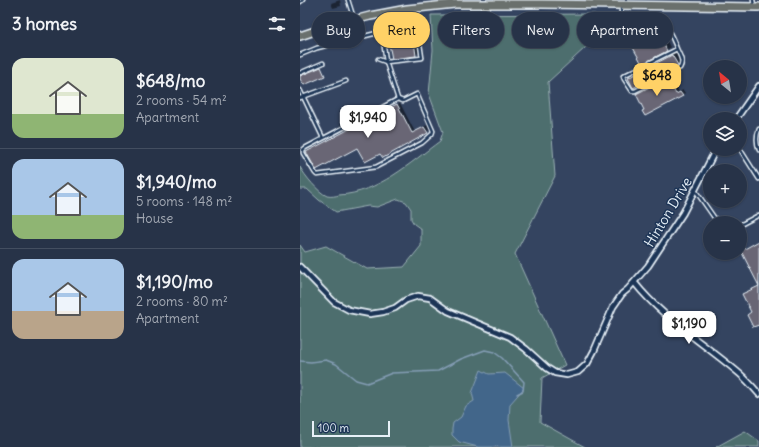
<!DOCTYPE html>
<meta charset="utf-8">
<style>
:root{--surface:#273348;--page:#2f3b4f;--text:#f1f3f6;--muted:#a4aab4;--line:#434e60;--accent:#ffd166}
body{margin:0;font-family:Delius,sans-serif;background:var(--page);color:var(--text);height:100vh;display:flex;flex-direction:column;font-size:15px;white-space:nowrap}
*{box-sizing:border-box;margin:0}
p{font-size:13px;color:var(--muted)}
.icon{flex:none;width:22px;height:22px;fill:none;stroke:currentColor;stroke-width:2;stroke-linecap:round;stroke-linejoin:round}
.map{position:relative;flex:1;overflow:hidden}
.side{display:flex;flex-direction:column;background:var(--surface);width:300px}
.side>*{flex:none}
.top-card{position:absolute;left:12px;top:12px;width:380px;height:36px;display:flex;gap:8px}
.needle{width:26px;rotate:330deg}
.controls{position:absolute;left:403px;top:60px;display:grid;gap:8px}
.controls a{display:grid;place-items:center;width:44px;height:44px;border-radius:50%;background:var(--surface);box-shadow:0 1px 3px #0004,0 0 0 1px var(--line);font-size:20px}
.scale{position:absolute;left:12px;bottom:10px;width:78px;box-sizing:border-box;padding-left:4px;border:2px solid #e8f1f8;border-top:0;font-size:11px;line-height:14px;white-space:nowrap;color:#e8f1f8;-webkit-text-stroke:3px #1d3557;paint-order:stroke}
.price{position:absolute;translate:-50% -34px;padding:0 9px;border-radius:8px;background:#fff;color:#222;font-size:13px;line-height:26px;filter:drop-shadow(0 1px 2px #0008)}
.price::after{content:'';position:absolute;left:50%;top:24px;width:12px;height:9px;margin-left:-6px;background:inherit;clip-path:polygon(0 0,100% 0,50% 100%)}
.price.selected{background:var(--accent);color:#111}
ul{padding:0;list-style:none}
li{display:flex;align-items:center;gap:12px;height:100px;padding:0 12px}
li+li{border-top:1px solid var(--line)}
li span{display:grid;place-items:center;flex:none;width:112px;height:80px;border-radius:12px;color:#555}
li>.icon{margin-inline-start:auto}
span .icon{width:48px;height:48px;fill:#fffc;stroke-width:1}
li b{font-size:17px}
h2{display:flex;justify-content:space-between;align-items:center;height:48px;padding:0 12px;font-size:17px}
.chip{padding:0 14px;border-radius:18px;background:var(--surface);box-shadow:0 1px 3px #0004,0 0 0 1px var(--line);font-size:14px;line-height:36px}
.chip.selected{background:var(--accent);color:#111}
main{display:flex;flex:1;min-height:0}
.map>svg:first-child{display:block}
.green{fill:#4d6e6e;stroke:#9ab0b3}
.water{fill:#43668a;stroke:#859eb6}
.shadow{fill:#0007}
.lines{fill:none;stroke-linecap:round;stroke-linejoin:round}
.stream{stroke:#859eb6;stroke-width:1.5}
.building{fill:#696674;stroke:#e8f1f8}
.lane-casing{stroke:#e8f1f8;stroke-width:5.5}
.street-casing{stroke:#e8f1f8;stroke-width:8}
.primary-casing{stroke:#e8f1f8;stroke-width:10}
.lane{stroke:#1d3557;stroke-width:2.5}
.street{stroke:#1d3557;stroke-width:4.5}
.primary{stroke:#6b706d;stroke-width:7}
.labels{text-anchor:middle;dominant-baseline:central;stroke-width:3;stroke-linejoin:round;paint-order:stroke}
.street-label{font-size:14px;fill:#e8f1f8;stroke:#1d3557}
</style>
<main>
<section class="side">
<h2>3 homes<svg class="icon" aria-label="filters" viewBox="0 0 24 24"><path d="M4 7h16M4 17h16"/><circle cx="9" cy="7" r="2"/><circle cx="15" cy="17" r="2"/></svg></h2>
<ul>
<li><span style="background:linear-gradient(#dfe7d0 70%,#8fb573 0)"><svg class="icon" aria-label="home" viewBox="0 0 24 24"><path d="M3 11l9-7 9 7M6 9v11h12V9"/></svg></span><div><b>$648/mo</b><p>2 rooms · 54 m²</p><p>Apartment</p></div></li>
<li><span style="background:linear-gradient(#a9c7e8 70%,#8fb573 0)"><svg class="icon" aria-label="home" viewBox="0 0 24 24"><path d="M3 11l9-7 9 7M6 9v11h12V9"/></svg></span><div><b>$1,940/mo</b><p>5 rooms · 148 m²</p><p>House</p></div></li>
<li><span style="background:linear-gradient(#a9c7e8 65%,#b9a48a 0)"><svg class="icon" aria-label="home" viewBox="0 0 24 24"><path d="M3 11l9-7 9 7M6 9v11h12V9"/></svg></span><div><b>$1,190/mo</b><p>2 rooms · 80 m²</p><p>Apartment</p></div></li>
</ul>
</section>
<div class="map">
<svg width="459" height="447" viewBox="0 0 459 447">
<rect width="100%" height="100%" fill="#344460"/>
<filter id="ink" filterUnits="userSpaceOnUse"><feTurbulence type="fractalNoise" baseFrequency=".025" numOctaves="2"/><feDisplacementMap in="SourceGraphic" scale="8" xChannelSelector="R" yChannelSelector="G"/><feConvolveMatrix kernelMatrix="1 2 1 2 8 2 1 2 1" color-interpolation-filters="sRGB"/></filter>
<g filter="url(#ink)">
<path class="green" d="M295 14 298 36 248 82 255 176 215 254 265 365 242 378 240 422 285 447H0V245L5 252 26 246 67 269 104 267 121 246V229L114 224 111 219V209L106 202 98 199 77 207 68 206 36 212 19 200 7 189H0V167C5 176 18 192 27 196 31 197 36 196 39 195 78 193 110 163 140 141L143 132 129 94 133 50 131 15Z
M445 431 459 441V447H416Z"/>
<path class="water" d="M181 370 189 374 205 373 224 388 210 404 209 420 213 447H178L159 442 152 435V429L153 423 161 417 166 406 174 401 172 393Z"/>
<path class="shadow" d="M40 0 41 6 33 8 31 3Z
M360 28 370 47 367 50 342 62 333 44 336 41Z
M117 38 119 52 116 55 93 57 90 45 94 41Z
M375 52 380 61 377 65 329 78 332 75Z
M370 75 379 92 383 90 385 93 382 95 337 94 340 91Z
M100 103 115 132 127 125 129 130 127 133 81 153 58 147 7 152Z"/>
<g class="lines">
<path class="stream" d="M0 361 11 362 26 360 36 364 56 380 67 383 92 373 138 371 161 359 185 350 194 352 202 358 224 382 223 391 217 394"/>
</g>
<path class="building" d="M357 30 367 51 342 64 331 44Z
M114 41 116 56 92 59 89 44Z
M372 55 378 65 333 88 328 78Z
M21 67 25 76 4 85 0 79V76Z
M367 78 376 94 380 92 383 96 345 116 342 111 344 110 336 94Z
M97 104 112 133 124 127 128 133 83 158 80 154 65 162 57 148 16 170 6 152Z
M459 241V325L453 327 447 315 451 312 442 294 459 286 441 251Z"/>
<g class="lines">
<defs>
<path id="lane" d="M48 0 54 19
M453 0 454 6
M0 2 3 0
M321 5C321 12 321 21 327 26 337 38 350 20 362 25 370 29 374 42 377 49L323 76 324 79 332 91H335L380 68C384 61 380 56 377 49
M80 16 86 62 98 99 5 148 3 150V153L15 173 17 175 76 167 122 143 132 134 133 131 117 94 103 101 98 99
M0 55 17 48 81 32
M78 59 86 62 122 58 118 31 82 36
M0 73 23 63
M0 90 23 138
M0 98 46 81
M459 129C456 136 456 142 459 150
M440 149 459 179
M395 190 418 223
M440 225 459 215"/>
<path id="street" d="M436 119 459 86
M0 267 34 302 49 310 70 314 83 312 95 308 106 300 118 296 130 298 148 311 210 337 226 349 247 368 255 373 267 375 278 372 287 364 294 351 313 307 322 294 328 289 348 266 383 213 416 149
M334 282C363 319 405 344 440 374 447 380 453 387 459 394"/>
<path id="primary" d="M0 36 27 27 70 16 107 9 155 4H241L459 7"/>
</defs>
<use href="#lane" class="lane-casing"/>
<use href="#street" class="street-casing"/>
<use href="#primary" class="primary-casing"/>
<use href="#lane" class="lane"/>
<use href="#street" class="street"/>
<use href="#primary" class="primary"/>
</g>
</g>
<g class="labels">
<g class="street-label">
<text transform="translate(368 212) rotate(-59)">Hinton Drive</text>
</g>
</g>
</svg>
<div class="controls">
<a><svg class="needle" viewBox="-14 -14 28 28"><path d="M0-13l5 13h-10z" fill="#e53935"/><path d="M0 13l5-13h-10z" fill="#a4aab4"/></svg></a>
<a><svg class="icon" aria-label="layers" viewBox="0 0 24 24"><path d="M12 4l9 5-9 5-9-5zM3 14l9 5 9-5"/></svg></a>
<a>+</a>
<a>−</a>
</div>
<div class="scale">100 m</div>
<b class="price selected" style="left:357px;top:97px">$648</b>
<b class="price" style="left:68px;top:139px">$1,940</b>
<b class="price" style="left:389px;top:345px">$1,190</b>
<div class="top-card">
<a class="chip">Buy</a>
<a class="chip selected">Rent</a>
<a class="chip">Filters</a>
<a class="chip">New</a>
<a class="chip">Apartment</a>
</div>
</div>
</main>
